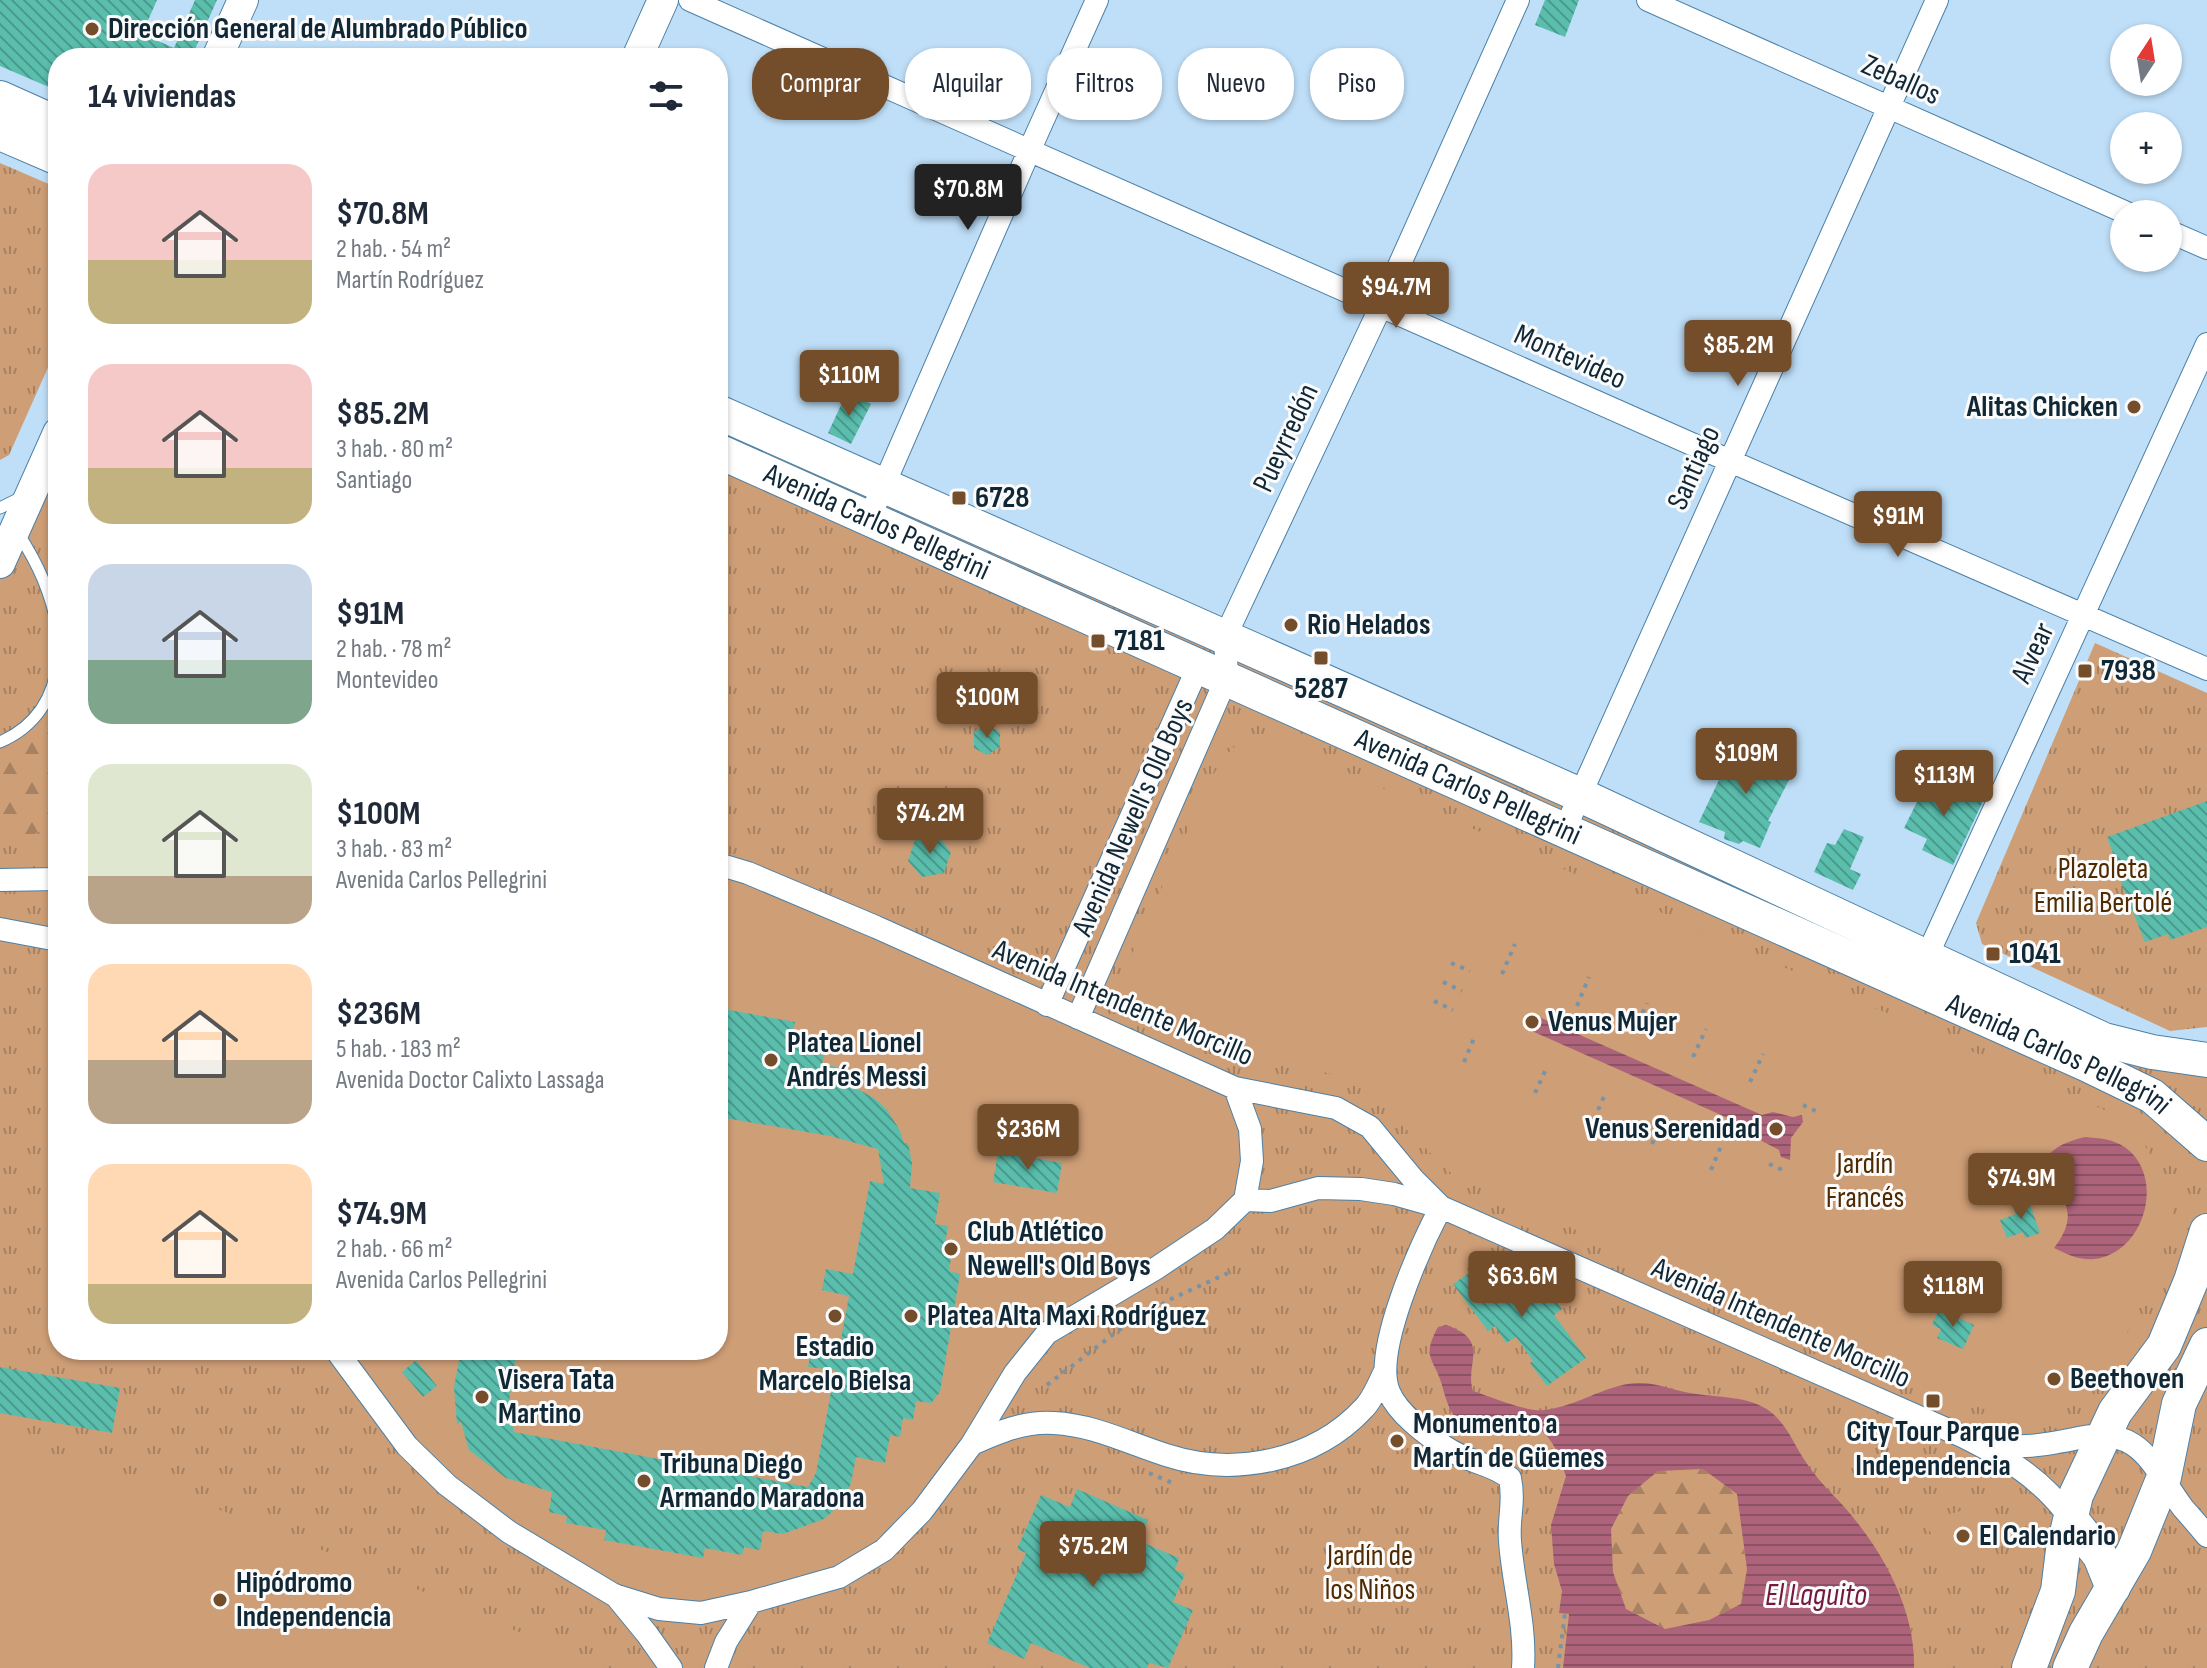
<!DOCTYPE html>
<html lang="es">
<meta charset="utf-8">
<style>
:root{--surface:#fff;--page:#f6f6f7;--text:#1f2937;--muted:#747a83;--accent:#744d2b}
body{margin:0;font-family:"Sofia Sans Condensed",sans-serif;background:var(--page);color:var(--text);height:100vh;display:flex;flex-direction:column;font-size:30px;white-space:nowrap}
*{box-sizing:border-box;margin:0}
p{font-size:26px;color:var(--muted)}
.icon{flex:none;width:44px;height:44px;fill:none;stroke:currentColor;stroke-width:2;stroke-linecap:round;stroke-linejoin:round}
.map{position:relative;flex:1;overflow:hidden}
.details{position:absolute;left:48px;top:48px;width:680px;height:1312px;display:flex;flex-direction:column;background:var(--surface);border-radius:32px;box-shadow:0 2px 6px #0004}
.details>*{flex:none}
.hud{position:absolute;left:752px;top:48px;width:760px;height:72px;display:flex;gap:16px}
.needle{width:52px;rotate:12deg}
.controls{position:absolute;left:2110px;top:24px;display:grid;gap:16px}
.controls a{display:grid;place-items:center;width:72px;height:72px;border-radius:50%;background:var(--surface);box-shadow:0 2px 6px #0004;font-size:40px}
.price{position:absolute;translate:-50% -68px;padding:0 18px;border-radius:8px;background:var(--accent);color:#fff;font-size:26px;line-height:52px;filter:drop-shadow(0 2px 4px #0008)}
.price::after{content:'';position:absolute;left:50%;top:48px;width:24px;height:18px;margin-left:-12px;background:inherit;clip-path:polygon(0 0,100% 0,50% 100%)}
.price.active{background:#222;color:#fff}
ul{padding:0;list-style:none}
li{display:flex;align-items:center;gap:24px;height:200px;padding:0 40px}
li span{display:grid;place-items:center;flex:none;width:224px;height:160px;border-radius:24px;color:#555}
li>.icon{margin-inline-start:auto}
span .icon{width:96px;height:96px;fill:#fffc;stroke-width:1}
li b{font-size:34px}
h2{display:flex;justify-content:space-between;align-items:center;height:96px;padding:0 40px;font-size:34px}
.pill{padding:0 28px;border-radius:32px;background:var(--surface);box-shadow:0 2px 6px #0004;font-size:28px;line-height:72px}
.pill.active{background:var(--accent);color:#fff}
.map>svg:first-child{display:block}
.grass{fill:url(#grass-tufts)}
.forest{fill:url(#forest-firs)}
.garden{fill:#ce9e76}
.water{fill:url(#water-rules);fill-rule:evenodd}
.building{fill:url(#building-back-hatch)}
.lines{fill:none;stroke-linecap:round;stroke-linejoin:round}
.lane-casing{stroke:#4c80a6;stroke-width:13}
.street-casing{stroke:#4c80a6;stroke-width:24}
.secondary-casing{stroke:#4c80a6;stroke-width:32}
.primary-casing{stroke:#4c80a6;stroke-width:36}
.path{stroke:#7793a8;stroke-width:4;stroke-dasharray:4 6;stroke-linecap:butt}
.lane{stroke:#fff;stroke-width:11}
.street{stroke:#fff;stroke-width:22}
.secondary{stroke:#fff;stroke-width:30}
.primary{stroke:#fff;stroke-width:34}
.poi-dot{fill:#744d2b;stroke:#fbfbfb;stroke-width:3}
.labels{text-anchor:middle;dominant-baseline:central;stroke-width:6;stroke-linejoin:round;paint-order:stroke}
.poi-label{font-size:30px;font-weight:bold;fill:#102736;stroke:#fbfbfb;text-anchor:start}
.street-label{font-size:30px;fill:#102736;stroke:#fbfbfb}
.park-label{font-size:30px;fill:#502a00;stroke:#fbfbfb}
.water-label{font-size:32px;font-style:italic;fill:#73193e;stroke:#fbfbfb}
</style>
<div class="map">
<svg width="2207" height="1668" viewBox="0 0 2207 1668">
<defs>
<pattern id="grass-tufts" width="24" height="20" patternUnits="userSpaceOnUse" patternTransform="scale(2)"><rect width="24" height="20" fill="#ce9e76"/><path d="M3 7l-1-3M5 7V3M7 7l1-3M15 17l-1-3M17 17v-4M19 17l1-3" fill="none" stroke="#a68162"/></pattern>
<pattern id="forest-firs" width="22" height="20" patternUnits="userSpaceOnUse" patternTransform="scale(2)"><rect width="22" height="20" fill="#ce9e76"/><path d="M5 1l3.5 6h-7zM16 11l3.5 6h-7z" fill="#a68162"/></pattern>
<pattern id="water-rules" width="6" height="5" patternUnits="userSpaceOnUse" patternTransform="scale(2)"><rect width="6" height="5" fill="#ad647a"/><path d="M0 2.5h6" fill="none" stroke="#8b5265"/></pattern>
<pattern id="building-back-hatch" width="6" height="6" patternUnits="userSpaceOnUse" patternTransform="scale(2)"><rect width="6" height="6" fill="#5bbead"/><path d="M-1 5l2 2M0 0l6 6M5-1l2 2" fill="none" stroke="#4a9a8e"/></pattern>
</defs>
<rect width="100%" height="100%" fill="#bfdff8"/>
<path class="grass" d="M0 163 58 188V345L9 455 0 460Z
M718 412 2104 1040 2207 1060V1668H0V563L58 433V1350H718Z
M2095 643 2207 693V1027L2170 1031 1982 944 1976 923Z"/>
<path class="forest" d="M58 518V573L49 542Z
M58 696V826L27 836 0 839V755L36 736Z
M1703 1469 1737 1494 1747 1569 1741 1604 1709 1620 1665 1630 1626 1609 1613 1573 1611 1529 1628 1496 1658 1471Z"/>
<path class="garden" d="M1251 739 1279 742 2111 1113 2139 1136 2160 1170 2174 1210 2166 1244 2113 1365 2063 1403 2032 1417 2004 1415 1961 1402 1453 1175 1371 1095 1341 1076 1238 1053 1128 1005 1120 996 1119 983 1201 800 1221 760 1235 746Z
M718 864 1235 1088 1250 1129 1245 1200 1047 1333 884 1550 751 1602 659 1609 447 1485 336 1350H718Z
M0 1445C62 1449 140 1481 199 1502 336 1553 470 1612 605 1668H0Z
M1987 1504 2006 1540 1945 1564 1932 1535 1923 1521Z"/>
<path class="water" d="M1532 1014 1762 1115 1773 1112 1793 1117 1802 1115 1803 1122 1791 1138 1790 1160 1781 1157 1779 1150 1762 1141 1755 1130 1525 1028 1526 1016Z
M2085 1137C2099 1138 2114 1139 2126 1148 2166 1178 2144 1253 2095 1259 2080 1261 2067 1254 2054 1248 2080 1215 2067 1193 2033 1176 2048 1152 2056 1144 2085 1137Z
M1446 1325C1492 1340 1464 1364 1473 1391 1491 1397 1526 1412 1544 1410 1576 1407 1604 1385 1637 1383 1656 1382 1672 1390 1690 1393 1717 1398 1751 1395 1772 1413 1785 1424 1792 1439 1800 1453 1810 1470 1824 1486 1838 1500 1879 1544 1916 1607 1914 1668H1563L1569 1614 1559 1613 1562 1591 1554 1564 1551 1525 1566 1476C1556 1445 1548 1427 1514 1417 1508 1426 1505 1428 1495 1431 1461 1440 1449 1413 1442 1385 1434 1358 1421 1358 1438 1327ZM1703 1469 1737 1494 1747 1569 1741 1604 1709 1620 1665 1629 1626 1609 1613 1572 1611 1529 1628 1496 1658 1471Z"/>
<path class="building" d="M0 0H157L142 34 174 48 195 0H217L192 56 195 58H58V91L0 66Z
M1545 0H1579L1565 37 1535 25Z
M847 392 871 404 851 444 828 433Z
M987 725 1000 732V747L987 755 974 748V732Z
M1736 744 1780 760 1777 765 1793 772 1768 821 1771 822 1760 848 1743 841 1739 844 1724 839 1725 832 1699 822Z
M1931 774 1984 799 1953 865 1922 850 1927 839 1904 828Z
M2207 801V927L2170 940 2168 934 2145 942 2116 870H2119L2107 837Z
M1844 829 1864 837 1850 869 1861 874 1853 890 1814 872 1827 843 1835 845Z
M937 835 951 852 944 873 922 877 908 861 915 840Z
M718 1008 795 1022 792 1040 809 1043 807 1052 824 1055 822 1064 847 1069 845 1082 874 1098 887 1110 899 1129 904 1143H908L912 1163 910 1188 940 1193 935 1224 948 1226 944 1250 952 1251 949 1271 960 1274 940 1392 931 1403 916 1401 913 1420 903 1418 900 1437 890 1435 885 1463 856 1457 851 1483 842 1503 824 1519 783 1534 763 1531 760 1550 744 1547 742 1555 705 1548 703 1558 604 1540 606 1530 566 1523 567 1516 549 1512 552 1492 506 1478 469 1450 461 1422 457 1424 454 1387 461 1350H517L508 1408 514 1432 808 1487 816 1473 835 1370 808 1367 812 1345 839 1350 849 1296 822 1290 826 1269 853 1274 870 1181 884 1184 878 1149 830 1136 719 1117Z
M998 1152 1062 1163 1057 1193 993 1182Z
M2028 1199 2040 1233 2025 1238 2023 1232 2007 1238 2000 1220 2016 1214 2012 1204Z
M1484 1263 1525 1280 1539 1300 1550 1293 1562 1309 1554 1315 1586 1358 1547 1386 1530 1363 1533 1361 1516 1337 1506 1343 1495 1326 1488 1331 1453 1284Z
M1939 1309 1974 1325 1963 1349 1937 1338 1941 1329 1932 1325Z
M416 1360 437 1386 423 1397 402 1372Z
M0 1367 120 1388 112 1433 0 1413Z
M1077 1489 1148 1520 1139 1541 1179 1558 1175 1570 1185 1574 1173 1602 1193 1610 1168 1668 1149 1663 1147 1668H1090L1031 1643 1024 1659 987 1643 1026 1553 1017 1549 1041 1495 1070 1507Z"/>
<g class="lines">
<defs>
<path id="lane" d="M0 508 22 497
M18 533C38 564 52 594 58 632
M0 742C35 727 54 698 58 660"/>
<path id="street" d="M690 0 1730 461 2207 669
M1648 0 2129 214
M2168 231 2207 248
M869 519 1030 149 1097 0
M1565 829 1937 0
M718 864 748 873 876 927 1235 1088 1336 1108 1370 1127 1413 1179 1441 1207 1962 1436C2008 1459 2040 1477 2071 1519
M0 880 58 879
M0 929 58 940
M1922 967 2207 344
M1047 1005 1199 665
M1078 1018 1227 677 1225 637 1381 306 1518 0
M1245 1200 1271 1201 1318 1188 1361 1189 1394 1194 1440 1207
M1441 1207C1421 1245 1372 1352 1389 1392 1398 1414 1426 1434 1445 1447 1468 1463 1489 1462 1510 1478 1515 1503 1508 1517 1510 1541 1513 1584 1526 1625 1523 1668
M336 1350 407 1446 447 1485 509 1532 614 1595 659 1609 701 1613 751 1602 839 1577 884 1550 922 1511 972 1444 1015 1373 1047 1333 1155 1269 1215 1229 1245 1200 1252 1161 1250 1129 1235 1088
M1988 1442C2018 1450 2044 1445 2074 1439 2141 1424 2150 1463 2183 1508 2191 1517 2199 1526 2207 1536
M972 1444C999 1432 1024 1421 1054 1423 1094 1425 1128 1443 1166 1455 1233 1477 1314 1462 1364 1408 1373 1399 1379 1383 1385 1371
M615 1595 647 1634 671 1668
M716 1668 726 1642 751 1602"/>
<path id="secondary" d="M217 58 243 0
M637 58 663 0
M0 563 58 433"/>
<g id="primary">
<path d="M0 98 58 124"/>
<path d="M0 133 58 158"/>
<path d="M718 412 1580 795 2104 1040 2152 1052 2207 1060"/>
<path id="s1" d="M718 451 2086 1064 2152 1096 2207 1144"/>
<path d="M2071 1519 2100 1556 2113 1588"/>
<path d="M2029 1668 2058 1591 2063 1550 2076 1495 2115 1412 2164 1346 2191 1281 2207 1231"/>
<path d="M2070 1668 2086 1633 2134 1551 2164 1477 2179 1404 2207 1345"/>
</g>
</defs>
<use href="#lane" class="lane-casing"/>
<use href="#street" class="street-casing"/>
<use href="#secondary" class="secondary-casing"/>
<use href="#primary" class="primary-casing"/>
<path class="path" d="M1451 963 1470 971
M1502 974 1515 944
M1443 982 1462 991
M1434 1001 1453 1010
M1577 1006 1589 977
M1634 1031 1647 1003
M1693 1057 1706 1029
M1464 1062 1475 1036
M1750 1082 1763 1054
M1535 1093 1547 1067
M1803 1105 1820 1113
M1594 1119 1606 1092
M1652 1144 1664 1118
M1769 1164 1785 1171
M1711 1170 1722 1144
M1047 1385 1119 1330 1171 1299 1228 1273
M1149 1473 1175 1484
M1558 1668 1565 1613"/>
<use href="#lane" class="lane"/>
<use href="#street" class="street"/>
<use href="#secondary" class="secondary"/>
<use href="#primary" class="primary"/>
</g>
<g class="poi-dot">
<circle cx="92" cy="29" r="8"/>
<circle cx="2134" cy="407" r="8"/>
<rect x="951" y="490" width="16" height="16" rx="4"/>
<circle cx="1291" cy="625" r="8"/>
<rect x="1090" y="633" width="16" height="16" rx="4"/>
<rect x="1313" y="650" width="16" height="16" rx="4"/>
<rect x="2077" y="663" width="16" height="16" rx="4"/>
<rect x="1985" y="946" width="16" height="16" rx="4"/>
<circle cx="1532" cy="1022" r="8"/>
<circle cx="771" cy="1060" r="8"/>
<circle cx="1776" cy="1129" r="8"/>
<circle cx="951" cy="1249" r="8"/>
<circle cx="835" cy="1316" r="8"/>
<circle cx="911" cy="1316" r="8"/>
<circle cx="2054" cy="1379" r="8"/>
<circle cx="482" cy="1397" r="8"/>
<rect x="1925" y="1393" width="16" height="16" rx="4"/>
<circle cx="1397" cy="1441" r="8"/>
<circle cx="644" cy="1481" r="8"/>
<circle cx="1963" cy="1536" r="8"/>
<circle cx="220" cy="1600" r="8"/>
</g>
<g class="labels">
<g class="poi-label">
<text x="108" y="29">Dirección General de Alumbrado Público</text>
<text x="2118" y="407" text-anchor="end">Alitas Chicken</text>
<text x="975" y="498">6728</text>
<text x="1307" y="625">Rio Helados</text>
<text x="1114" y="641">7181</text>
<text x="2101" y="671">7938</text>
<text x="1321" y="689" text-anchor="middle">5287</text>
<text x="2009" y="954">1041</text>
<text x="1548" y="1022">Venus Mujer</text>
<text x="787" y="1043">Platea Lionel<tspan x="787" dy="34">Andrés Messi</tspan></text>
<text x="1760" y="1129" text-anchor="end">Venus Serenidad</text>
<text x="967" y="1232">Club Atlético<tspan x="967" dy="34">Newell's Old Boys</tspan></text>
<text x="927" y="1316">Platea Alta Maxi Rodríguez</text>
<text x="835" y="1347" text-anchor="middle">Estadio<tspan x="835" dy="34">Marcelo Bielsa</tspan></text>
<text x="2070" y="1379">Beethoven</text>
<text x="498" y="1380">Visera Tata<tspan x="498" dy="34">Martino</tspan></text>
<text x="1413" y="1424">Monumento a<tspan x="1413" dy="34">Martín de Güemes</tspan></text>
<text x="1933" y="1432" text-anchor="middle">City Tour Parque<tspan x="1933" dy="34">Independencia</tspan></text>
<text x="660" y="1464">Tribuna Diego<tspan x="660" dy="34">Armando Maradona</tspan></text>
<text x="1979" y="1536">El Calendario</text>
<text x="236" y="1583">Hipódromo<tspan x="236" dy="34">Independencia</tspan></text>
</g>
<g class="street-label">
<text transform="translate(1901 80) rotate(24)">Zeballos</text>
<text transform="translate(1570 357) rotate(24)">Montevideo</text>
<text transform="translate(1286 438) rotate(-65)">Pueyrredón</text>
<text transform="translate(1694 468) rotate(-66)">Santiago</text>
<text stroke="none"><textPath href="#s1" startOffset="174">Avenida Carlos Pellegrini</textPath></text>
<text transform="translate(2033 653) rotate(-65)">Alvear</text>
<text stroke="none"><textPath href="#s1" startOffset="822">Avenida Carlos Pellegrini</textPath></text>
<text transform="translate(1133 817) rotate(-66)">Avenida Newell's Old Boys</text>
<text transform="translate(1123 1003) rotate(23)">Avenida Intendente Morcillo</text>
<text stroke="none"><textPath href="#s1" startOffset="1470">Avenida Carlos Pellegrini</textPath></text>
<text transform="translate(1781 1323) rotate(24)">Avenida Intendente Morcillo</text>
</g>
<g class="park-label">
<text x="2103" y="869">Plazoleta<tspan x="2103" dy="34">Emilia Bertolé</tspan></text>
<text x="1865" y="1164">Jardín<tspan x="1865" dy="34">Francés</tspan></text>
<text x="1370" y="1556">Jardín de<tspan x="1370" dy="34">los Niños</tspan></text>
</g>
<g class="water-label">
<text x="1816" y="1595">El Laguito</text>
</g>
</g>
</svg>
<div class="controls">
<a><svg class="needle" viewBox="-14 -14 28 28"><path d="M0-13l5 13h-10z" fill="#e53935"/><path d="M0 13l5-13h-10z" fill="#747a83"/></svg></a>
<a>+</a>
<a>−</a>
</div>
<b class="price active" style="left:968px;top:232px">$70.8M</b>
<b class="price" style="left:1396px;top:330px">$94.7M</b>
<b class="price" style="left:1738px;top:388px">$85.2M</b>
<b class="price" style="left:849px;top:418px">$110M</b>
<b class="price" style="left:1898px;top:559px">$91M</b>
<b class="price" style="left:987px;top:740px">$100M</b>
<b class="price" style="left:1746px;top:796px">$109M</b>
<b class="price" style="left:1944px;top:818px">$113M</b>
<b class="price" style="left:930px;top:856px">$74.2M</b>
<b class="price" style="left:1028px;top:1172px">$236M</b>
<b class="price" style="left:2021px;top:1221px">$74.9M</b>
<b class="price" style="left:1522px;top:1319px">$63.6M</b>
<b class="price" style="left:1953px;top:1329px">$118M</b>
<b class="price" style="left:1093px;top:1589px">$75.2M</b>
<div class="hud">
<a class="pill active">Comprar</a>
<a class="pill">Alquilar</a>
<a class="pill">Filtros</a>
<a class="pill">Nuevo</a>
<a class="pill">Piso</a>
</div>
<section class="details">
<h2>14 viviendas<svg class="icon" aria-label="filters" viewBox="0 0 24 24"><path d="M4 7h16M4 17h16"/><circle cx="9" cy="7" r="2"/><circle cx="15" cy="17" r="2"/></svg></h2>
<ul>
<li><span style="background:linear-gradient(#f6c9c9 60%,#c2b280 0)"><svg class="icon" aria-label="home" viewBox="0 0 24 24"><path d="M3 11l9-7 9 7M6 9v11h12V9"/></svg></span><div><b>$70.8M</b><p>2 hab. · 54 m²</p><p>Martín Rodríguez</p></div></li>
<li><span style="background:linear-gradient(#f6c9c9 65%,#c2b280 0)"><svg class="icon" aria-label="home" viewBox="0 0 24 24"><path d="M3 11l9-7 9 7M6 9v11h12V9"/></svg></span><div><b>$85.2M</b><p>3 hab. · 80 m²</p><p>Santiago</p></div></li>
<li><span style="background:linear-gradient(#c9d6e8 60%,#7fa58c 0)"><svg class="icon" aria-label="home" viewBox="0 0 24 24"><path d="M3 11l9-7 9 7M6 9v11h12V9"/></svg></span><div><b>$91M</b><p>2 hab. · 78 m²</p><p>Montevideo</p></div></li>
<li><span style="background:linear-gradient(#dfe7d0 70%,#b9a48a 0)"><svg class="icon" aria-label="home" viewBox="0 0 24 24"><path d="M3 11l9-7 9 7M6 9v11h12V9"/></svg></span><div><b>$100M</b><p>3 hab. · 83 m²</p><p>Avenida Carlos Pellegrini</p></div></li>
<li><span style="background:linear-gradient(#ffd9b3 60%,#b9a48a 0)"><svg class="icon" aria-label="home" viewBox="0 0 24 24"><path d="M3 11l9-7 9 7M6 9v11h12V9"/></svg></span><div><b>$236M</b><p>5 hab. · 183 m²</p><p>Avenida Doctor Calixto Lassaga</p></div></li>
<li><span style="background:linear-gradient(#ffd9b3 75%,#c2b280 0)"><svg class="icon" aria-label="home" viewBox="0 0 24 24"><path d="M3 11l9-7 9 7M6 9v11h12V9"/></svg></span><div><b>$74.9M</b><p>2 hab. · 66 m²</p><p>Avenida Carlos Pellegrini</p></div></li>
</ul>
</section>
</div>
